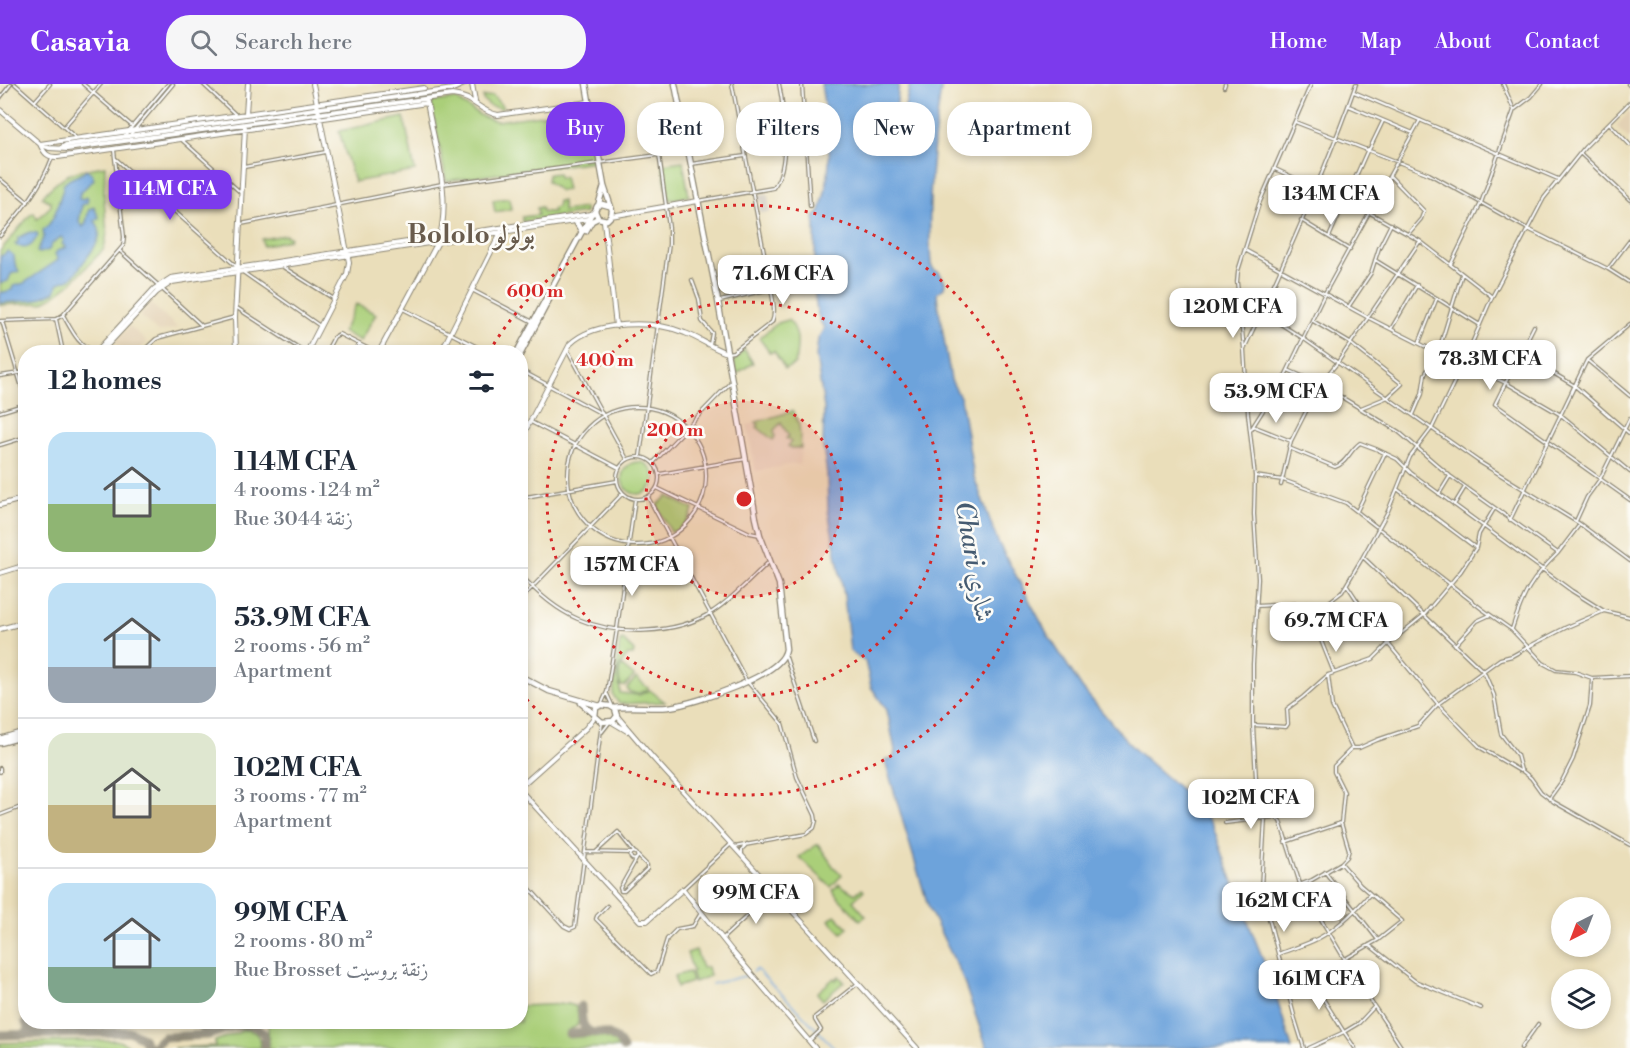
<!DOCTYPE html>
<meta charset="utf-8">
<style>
:root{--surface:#fff;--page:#f6f6f7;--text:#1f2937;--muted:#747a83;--line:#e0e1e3;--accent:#7c3aed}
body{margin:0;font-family:"Libre Bodoni",Amiri,serif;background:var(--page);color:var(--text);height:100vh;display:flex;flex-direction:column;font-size:22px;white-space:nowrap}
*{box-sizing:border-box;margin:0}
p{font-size:20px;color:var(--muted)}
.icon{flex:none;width:33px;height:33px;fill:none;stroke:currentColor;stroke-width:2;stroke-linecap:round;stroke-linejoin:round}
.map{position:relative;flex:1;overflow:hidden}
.sheet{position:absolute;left:18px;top:261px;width:510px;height:684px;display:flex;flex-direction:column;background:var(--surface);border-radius:24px;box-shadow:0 3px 9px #0003}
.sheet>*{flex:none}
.hud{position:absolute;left:546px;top:18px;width:570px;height:54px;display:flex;gap:12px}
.needle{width:39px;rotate:222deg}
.fabs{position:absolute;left:1551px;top:813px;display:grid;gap:12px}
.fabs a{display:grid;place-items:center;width:60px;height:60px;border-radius:50%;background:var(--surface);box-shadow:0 3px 9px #0003;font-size:30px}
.price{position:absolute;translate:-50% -51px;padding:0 14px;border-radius:12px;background:#fff;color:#222;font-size:20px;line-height:39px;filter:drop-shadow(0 2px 3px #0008)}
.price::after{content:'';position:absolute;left:50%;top:36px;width:18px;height:14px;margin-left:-9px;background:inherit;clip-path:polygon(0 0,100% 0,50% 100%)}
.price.active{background:var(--accent);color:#fff}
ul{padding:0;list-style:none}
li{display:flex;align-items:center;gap:18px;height:150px;padding:0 30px}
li+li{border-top:2px solid var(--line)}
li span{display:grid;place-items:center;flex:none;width:168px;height:120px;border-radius:18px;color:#555}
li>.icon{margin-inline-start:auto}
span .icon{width:72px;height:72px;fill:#fffc;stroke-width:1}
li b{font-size:26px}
h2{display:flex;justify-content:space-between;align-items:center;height:72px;padding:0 30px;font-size:26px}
.tag{padding:0 21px;border-radius:24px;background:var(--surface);box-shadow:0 3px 9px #0003;font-size:21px;line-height:54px}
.tag.active{background:var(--accent);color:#fff}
header{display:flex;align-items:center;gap:36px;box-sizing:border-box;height:84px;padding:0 30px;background:var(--accent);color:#fff}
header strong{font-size:28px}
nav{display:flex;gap:33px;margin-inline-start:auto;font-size:21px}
.search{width:420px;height:54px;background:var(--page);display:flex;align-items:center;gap:15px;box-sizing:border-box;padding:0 21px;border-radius:24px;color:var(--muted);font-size:22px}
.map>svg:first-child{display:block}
.built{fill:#e3d1b4}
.industrial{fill:#cbc3b8}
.green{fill:#aacf79;stroke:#6a7d52;stroke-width:1.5}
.water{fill:#6da3db;stroke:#4c6783;stroke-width:1.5}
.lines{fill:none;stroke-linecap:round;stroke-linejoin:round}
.stream{stroke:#6da3db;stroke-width:1.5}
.taxiway{stroke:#8a8472;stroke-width:9}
.street-casing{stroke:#8a8472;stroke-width:4.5}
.secondary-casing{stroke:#8a8472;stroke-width:6}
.primary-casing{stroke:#8a8472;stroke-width:7}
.street{stroke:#fff;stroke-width:2}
.secondary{stroke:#fff;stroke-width:4}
.primary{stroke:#fff;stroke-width:4.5}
.ring{fill:none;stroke:#d62828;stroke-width:3;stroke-dasharray:3 6}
.labels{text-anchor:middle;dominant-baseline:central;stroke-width:5;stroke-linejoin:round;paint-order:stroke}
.neighbourhood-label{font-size:26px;font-weight:bold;fill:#695c4d;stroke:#fdfcf7}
.water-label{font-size:26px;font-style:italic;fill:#455b71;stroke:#fdfcf7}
.centre{fill:#d62828;stroke:#fdfcf7;stroke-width:3}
.ring-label{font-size:18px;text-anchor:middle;font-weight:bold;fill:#d62828;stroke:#fdfcf7;stroke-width:5;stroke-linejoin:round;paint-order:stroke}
</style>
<header>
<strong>Casavia</strong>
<div class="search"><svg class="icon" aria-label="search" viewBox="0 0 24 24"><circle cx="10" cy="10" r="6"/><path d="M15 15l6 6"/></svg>Search here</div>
<nav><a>Home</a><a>Map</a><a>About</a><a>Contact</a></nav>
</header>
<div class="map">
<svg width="1630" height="964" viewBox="0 0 1630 964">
<rect width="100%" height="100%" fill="#fdfcf7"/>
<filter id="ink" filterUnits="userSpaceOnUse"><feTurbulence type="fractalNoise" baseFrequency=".0167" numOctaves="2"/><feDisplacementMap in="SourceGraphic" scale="12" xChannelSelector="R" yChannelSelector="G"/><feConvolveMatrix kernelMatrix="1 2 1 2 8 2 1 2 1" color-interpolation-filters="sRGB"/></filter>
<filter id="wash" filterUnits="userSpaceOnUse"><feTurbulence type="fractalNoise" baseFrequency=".008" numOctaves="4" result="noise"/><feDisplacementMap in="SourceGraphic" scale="24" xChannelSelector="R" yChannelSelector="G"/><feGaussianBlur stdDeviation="1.35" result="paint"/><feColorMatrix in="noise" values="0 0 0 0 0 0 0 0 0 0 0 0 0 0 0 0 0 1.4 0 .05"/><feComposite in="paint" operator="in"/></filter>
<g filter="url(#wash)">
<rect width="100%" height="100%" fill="#eadeba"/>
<path class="built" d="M1630 27V56L1616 42Z
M151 220 178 244 158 248 140 232Z
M130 242 147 258 137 268H126L115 258Z
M793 327 799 341 801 364 800 381 793 380 756 387 747 341Z"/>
<path class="industrial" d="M768 110 770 128 760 129 759 122H762V117H758L757 112Z
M784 179 788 198 778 200 774 181Z"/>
<path class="green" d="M493 12 503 23 502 25 490 22 483 16V13Z
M455 15 483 33 497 37 585 25 594 77 446 97 431 18Z
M404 33 415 87 354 98 339 47Z
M683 77 689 112 669 116 662 80Z
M105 82 104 114 107 150 104 165 69 201 53 213 42 219 0 221V167L31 130 34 129 37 135 51 122V118L42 113C64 88 73 87 105 82Z
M558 89 559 94 564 93 567 106 560 107 547 97 548 90Z
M509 114 511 125 495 128 493 116Z
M558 117H562L563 127 585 124V129L522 138V133L538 131 537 124 541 123 543 128H553V124L557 123Z
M285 151 290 153 288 156 263 162 262 155Z
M356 220 376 230 360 257 343 248Z
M788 236C801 247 797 264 795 280L785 285 774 267 770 269 759 254 778 239Z
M744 265 753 279 736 290 734 277Z
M793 327 799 341 801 364H791L788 362 791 358 786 354 789 352 781 339 774 346 775 353 773 356 757 343 759 341 756 338Z
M622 394a16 16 0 1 1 32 0a16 16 0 1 1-32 0Z
M667 412 693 425C691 435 682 446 671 448L657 422Z
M623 556 634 567 633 571H628C611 591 620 589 620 609L639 611 650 606 665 618 619 620 613 611 620 557Z
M621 581 634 592 625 602H621C618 595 618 588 621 581Z
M636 594 648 604V606L636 610 628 607 627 604Z
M818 760 833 782 842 791 831 803 799 773Z
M839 800 855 810 862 804 864 806 853 817 866 832 860 836 836 811 833 806Z
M835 831 848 844 842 849 829 836Z
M696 866 702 884 707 883 710 892 694 898 691 888 693 887 687 869Z
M689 888 692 898 677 903 674 892Z
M839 892 844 898 823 916 817 909 834 894 836 896Z
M568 920 575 922C579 929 580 934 577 942L569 946V953C584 953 611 946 619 964H269L268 938H520L521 922Z
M245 946C257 946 260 953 260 964H173L215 962V957Z
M116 956 124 959 132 964H0V959Z"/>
<path class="water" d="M821 0H899C898 12 894 29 899 39L902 36 910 0H942C932 60 927 120 931 181L934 186 939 188 945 198 944 204 937 209 938 220 951 296 961 315 974 393 998 458 1048 551 1082 604 1132 663 1196 719 1212 740 1242 823 1271 895 1292 964H987L961 890 929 825 885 677 886 675H892L894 673 895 666 887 626 871 603 865 577 850 567 844 511 828 427 827 390 823 362 824 324 816 272 818 255 824 244C807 219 819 164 814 133 822 128 821 121 824 112 834 75 827 38 821 0Z
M86 86 91 89 94 95 80 109 79 115 83 116 85 113 88 114 87 119 82 121 79 138 83 143 86 138 89 125 94 123 99 134 95 137C106 151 94 164 86 175 81 181 77 189 71 194 66 197 62 197 58 200L55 208 35 216 0 219V209L12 206 13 202 24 199 58 176 55 170 57 167 66 163 62 160 64 156 61 153 52 160 49 166 40 169 37 168 44 152 43 146C56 136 57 121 62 108 65 101 60 105 65 99 71 92 80 93 86 86Z
M30 148 37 149 38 151C31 164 30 164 17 162L15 160 18 158V154Z
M8 167 14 172 15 180 19 187 11 190 8 197 0 200V173Z"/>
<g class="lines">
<path class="stream" d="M753 888 756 885C762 890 767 897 773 902 795 921 814 944 835 964
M712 900 749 891"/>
<path class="taxiway" d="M581 922C582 933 580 945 593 949
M26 938 29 946 34 949
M48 938 51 944 56 948
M198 938 204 944 254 941 264 950 265 964
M569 950C589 949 612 943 623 964
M0 951 131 948 143 954 147 964
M151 964 164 953 208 951 235 942"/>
</g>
</g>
<g filter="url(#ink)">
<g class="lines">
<defs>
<path id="street" d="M15 0 76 54
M83 0 132 42
M203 0 236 31
M732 0 771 205
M802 0 810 122
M1628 0 1630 2
M1224 3 1225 0
M1354 8 1558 95
M0 14 11 0
M35 17 50 0
M1349 22 1413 49
M1514 26 1531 13 1542 0
M1295 38 1429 90 1526 144 1608 185 1630 199
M1610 40 1630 61
M64 43 101 0
M125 51 168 0
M130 51 173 0
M182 56 240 108
M1369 66 1383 37
M1580 69 1630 116
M116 75 237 183
M691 80 745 72
M244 83 326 68
M1275 85 1370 129 1420 157 1491 212
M1390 92 1424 127 1421 135 1408 150
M0 95 28 118
M698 117 773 104C791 83 784 25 779 0
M1301 136 1350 166
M241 140 442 100 688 67
M0 152C21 127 41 104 52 74
M1329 153 1368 65
M1245 166 1367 233 1438 269 1506 299 1561 331 1630 388
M120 167 158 201
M1375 176 1480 241
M1451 180 1481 119 1514 26 1503 0
M283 183 334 215
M1608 185 1630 156
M244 189 320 242
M692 196 699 215 702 237 712 249 710 260
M162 205 201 241
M472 206 533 238
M1238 213 1304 255 1478 377 1580 440 1630 477
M720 217 771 205C773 216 776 229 772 238L733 268 727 269
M1349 222 1371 189 1379 164 1391 140
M237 224 305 268
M403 225 487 268
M63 231C70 243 80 266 96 266
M56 235 63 268
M0 237 56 235 63 231 123 162 124 153 114 66
M2 237 26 317
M1313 237 1350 259 1402 300 1388 313 1361 324
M1534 242 1495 320 1630 416
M1391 245 1417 201
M1419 259 1437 214
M567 265 627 375
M1244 265C1285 178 1324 90 1356 0
M142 268 156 255 161 253 235 233
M326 268 334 253 339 250 375 268
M354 268 359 260
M1521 270 1575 302 1630 350
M1587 276 1630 312
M520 286 604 331
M1288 286 1320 300 1399 348 1450 392 1558 469 1580 440
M0 292 26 288
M568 392a69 69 0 1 1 138 0a69 69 0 1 1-138 0Z
M0 328 26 320
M1413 331 1422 310 1425 290 1438 269 1462 190
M531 338 619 384
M1253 342 1291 357
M1250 347 1285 292 1325 209 1420 36
M0 361 26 353
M1289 364 1335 383C1346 380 1350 366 1360 359L1376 365 1397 375 1411 389 1572 507 1604 527 1630 533
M640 372 669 160V144L659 70
M617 394a21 21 0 1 1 42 0a21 21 0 1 1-42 0Z
M653 379 730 299
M660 390 746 375
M1255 392 1283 396 1346 419 1482 525 1512 546 1528 563 1512 572 1500 575 1438 620 1376 545 1347 501
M1281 401 1291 357 1320 300 1338 278 1420 157
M657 404 750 449 760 451
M1397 405 1476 464
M1439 410 1450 392
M648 413 746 596 782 639 797 693 815 731 816 737 814 744 806 750 734 763
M520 414 617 397
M1454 421 1465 403
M1357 427 1385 369
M1510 436 1587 276 1630 240
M1576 437 1587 413 1600 395 1630 334
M1363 473 1484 588 1494 611 1501 650 1517 671 1521 686 1531 694 1541 708 1554 718 1630 761
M520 490C537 509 555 525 578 535 617 552 675 551 712 528 734 514 751 494 770 477
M520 516 623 409
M1333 517 1341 548
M1256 522 1329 518 1342 508 1361 476 1388 427 1410 373 1432 344 1463 280 1492 213 1544 114 1585 63 1630 18
M1604 527 1567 543 1528 563 1543 579 1556 586 1575 588 1592 594 1630 592
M1512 545C1523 510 1531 495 1558 469
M1455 561 1477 537 1490 531
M785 570 814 657
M1334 589 1320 554 1355 542 1368 536
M607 610 612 621
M601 621 607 608 617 545 635 415
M1253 641 1286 643 1288 640 1287 625 1303 613 1328 591
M602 648 609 639
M1352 664H1359L1377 656 1418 642 1438 620 1481 664 1520 687
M0 684V688
M1549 715 1562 697 1573 675 1590 622 1592 595
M0 731 26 721
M1225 739 1275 733 1280 737 1300 800 1360 901 1402 964
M1285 758 1341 739
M585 768 631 769
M596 768 618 748 634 768
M630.5 772a3.5 3.5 0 1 1 7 0a3.5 3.5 0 1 1-7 0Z
M742 770V765L747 760
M637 774 620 804 621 807H624L647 785V781L637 771
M1341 779 1347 773 1349 766 1341 739 1344 708 1334 688V682L1352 664 1332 622 1328 591 1373 575 1388 560 1424 531 1461 487 1476 464 1479 450 1494 425
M1325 788 1378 856
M520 794 564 842 570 845 575 843 602 638
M683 805 731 760
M1263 815 1312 796 1341 779 1360 801 1402 837 1378 856 1289 907
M607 822 597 832 596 835 651 890 657 887 667 855 677 845 693 842 701 829
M722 855 750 829 754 831 776 811
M1369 861 1415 897 1481 924
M1278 870C1291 865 1306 861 1319 854 1338 844 1355 827 1370 810
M809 957 821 946 815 936V933L857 900
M1304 964 1295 935 1261 804 1265 734 1256 694 1253 641V580L1258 495 1254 430 1255 392 1248 330 1244 265 1237 198 1238 187 1259 120 1311 0
M1309 964 1344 948 1312 897
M1355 964 1344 948 1359 939 1374 923
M1521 964 1538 940"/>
<path id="secondary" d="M472 0 475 17
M424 4 40 60C44 69 48 74 58 73L427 19
M0 26 40 60 49 64 67 65 452 11C475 13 478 27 498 31L589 18
M246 29 248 0
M61 64 66 61 453 5 464 0
M611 132 698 117
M604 137 616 242
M96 268 154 205 171 194 591 130
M101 268 157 208 172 198 588 135
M236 268 235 233 245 43
M307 268 347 190 349 178 313 0
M379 268 438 158C453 116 434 61 427 18
M441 268 502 146
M520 357 570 260C595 236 654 236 685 249 699 254 712 264 727 269
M0 421 26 414
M0 489 26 481
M0 545 26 538
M617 632 652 673 917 964
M612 638 627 647
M520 703 586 644 595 632
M520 706 640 837H647L683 805 732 867 815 964"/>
<path id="primary" d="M586 0 604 102 612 126 611 132 607 136 598 134 595 127 597 122 602 120 609 122
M598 122 604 102
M576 138 582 148
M586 147 592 137 598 134
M517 268 591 131 595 127
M520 271 552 210
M520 592 549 607 600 622
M581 619 594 630
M601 621 610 622 615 625 617 632 613 637 602 638 595 632 596 624Z
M614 624C632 621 651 625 669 623 695 619 783 592 786 565L779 500 760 451 756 434 718 217 675 0
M0 655 26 647
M0 659 26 652"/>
</defs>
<use href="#street" class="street-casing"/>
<use href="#secondary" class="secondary-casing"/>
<use href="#primary" class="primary-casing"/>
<use href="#street" class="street"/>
<use href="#secondary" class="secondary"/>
<use href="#primary" class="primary"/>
</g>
</g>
<circle cx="744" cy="415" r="98" fill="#d62828" fill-opacity=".12"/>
<g class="ring">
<circle cx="744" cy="415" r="98"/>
<circle cx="744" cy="415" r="197"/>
<path d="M489 268A295 295 0 1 1 521 609"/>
</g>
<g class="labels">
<g class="neighbourhood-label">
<text x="471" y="151">Bololo بولولو</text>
</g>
<g class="water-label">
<text transform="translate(974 478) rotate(80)">Chari شاري</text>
</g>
</g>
<circle cx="744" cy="415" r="9" class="centre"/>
<g class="ring-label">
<text x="535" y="213">600 m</text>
<text x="605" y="282">400 m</text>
<text x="675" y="352">200 m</text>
</g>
</svg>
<div class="fabs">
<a><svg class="needle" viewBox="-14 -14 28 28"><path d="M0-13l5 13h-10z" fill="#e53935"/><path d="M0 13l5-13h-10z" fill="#747a83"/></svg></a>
<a><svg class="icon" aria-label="layers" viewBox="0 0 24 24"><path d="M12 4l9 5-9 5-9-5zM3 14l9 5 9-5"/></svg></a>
</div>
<b class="price active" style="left:170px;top:137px">114M CFA</b>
<b class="price" style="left:1331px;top:142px">134M CFA</b>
<b class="price" style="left:783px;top:222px">71.6M CFA</b>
<b class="price" style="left:1233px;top:255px">120M CFA</b>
<b class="price" style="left:1490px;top:307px">78.3M CFA</b>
<b class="price" style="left:1276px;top:340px">53.9M CFA</b>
<b class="price" style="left:632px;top:513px">157M CFA</b>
<b class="price" style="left:1336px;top:569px">69.7M CFA</b>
<b class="price" style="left:1251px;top:746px">102M CFA</b>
<b class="price" style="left:756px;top:841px">99M CFA</b>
<b class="price" style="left:1284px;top:849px">162M CFA</b>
<b class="price" style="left:1319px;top:927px">161M CFA</b>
<div class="hud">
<a class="tag active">Buy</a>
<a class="tag">Rent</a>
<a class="tag">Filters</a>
<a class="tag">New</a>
<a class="tag">Apartment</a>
</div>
<section class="sheet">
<h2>12 homes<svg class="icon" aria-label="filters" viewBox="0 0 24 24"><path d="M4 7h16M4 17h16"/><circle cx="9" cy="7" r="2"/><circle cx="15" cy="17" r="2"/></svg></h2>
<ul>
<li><span style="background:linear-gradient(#bfe0f5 60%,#8fb573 0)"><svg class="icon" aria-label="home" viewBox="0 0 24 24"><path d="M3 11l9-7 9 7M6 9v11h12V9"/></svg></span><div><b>114M CFA</b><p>4 rooms · 124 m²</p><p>Rue 3044 زنقة</p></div></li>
<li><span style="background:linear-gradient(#bfe0f5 70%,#9aa5b1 0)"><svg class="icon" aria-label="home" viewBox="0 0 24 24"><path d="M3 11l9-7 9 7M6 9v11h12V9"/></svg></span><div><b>53.9M CFA</b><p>2 rooms · 56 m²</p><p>Apartment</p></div></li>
<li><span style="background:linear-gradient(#dfe7d0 60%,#c2b280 0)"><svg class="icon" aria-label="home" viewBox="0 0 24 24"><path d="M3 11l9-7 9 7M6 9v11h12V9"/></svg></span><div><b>102M CFA</b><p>3 rooms · 77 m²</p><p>Apartment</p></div></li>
<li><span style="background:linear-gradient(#bfe0f5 70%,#7fa58c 0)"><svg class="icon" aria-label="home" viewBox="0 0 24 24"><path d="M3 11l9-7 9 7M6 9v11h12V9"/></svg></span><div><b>99M CFA</b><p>2 rooms · 80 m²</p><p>Rue Brosset زنقة بروسيت</p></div></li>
</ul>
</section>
</div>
